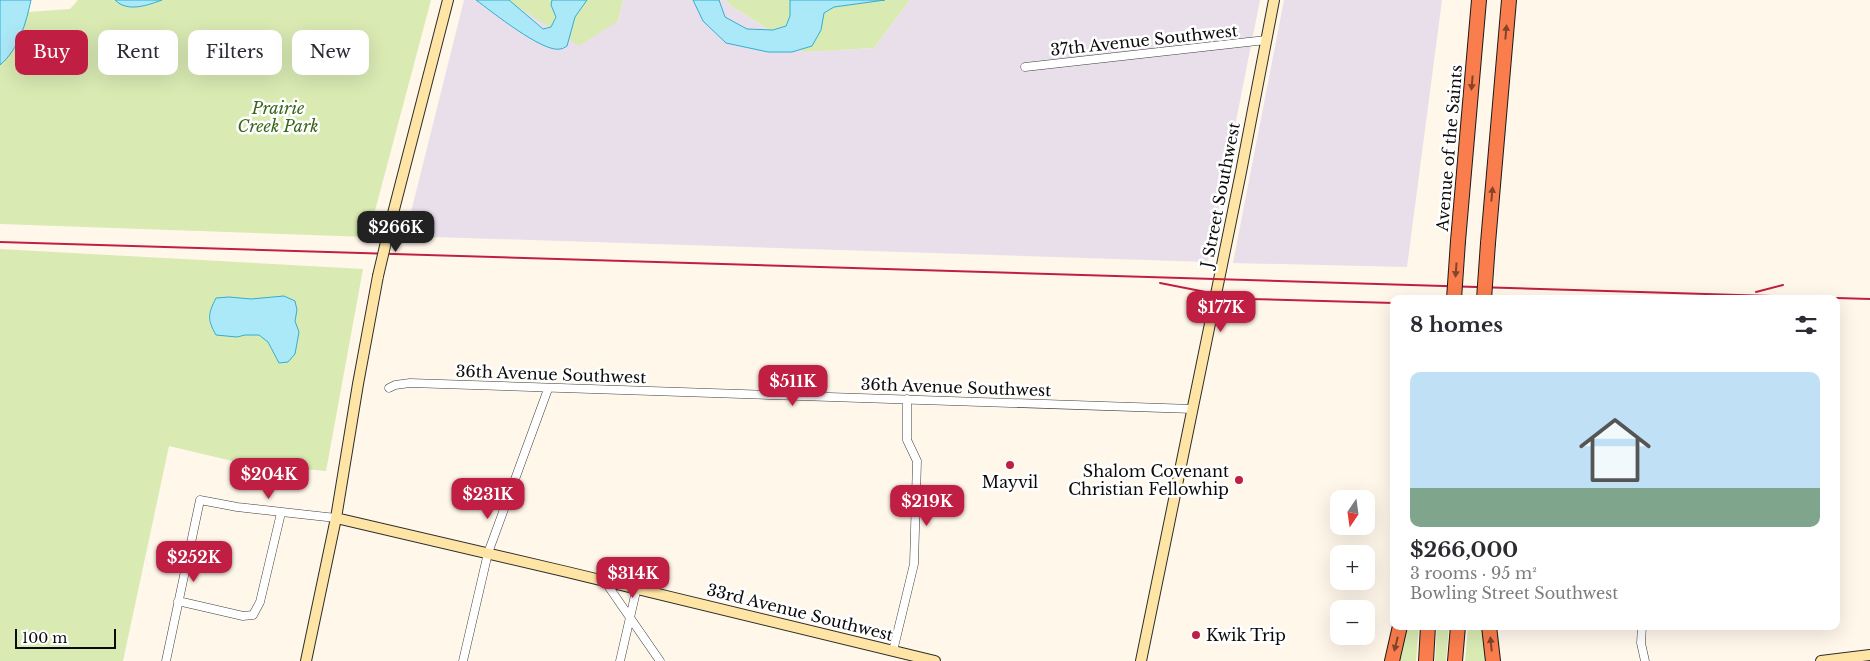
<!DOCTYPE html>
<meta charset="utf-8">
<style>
:root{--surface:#fff;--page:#f7f7f7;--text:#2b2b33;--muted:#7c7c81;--accent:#c01f43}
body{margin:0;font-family:"Libre Baskerville",serif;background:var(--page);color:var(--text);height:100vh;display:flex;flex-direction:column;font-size:19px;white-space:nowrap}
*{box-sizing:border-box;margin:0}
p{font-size:16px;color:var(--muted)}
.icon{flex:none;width:28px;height:28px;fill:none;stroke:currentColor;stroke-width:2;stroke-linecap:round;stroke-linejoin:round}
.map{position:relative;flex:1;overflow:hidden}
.side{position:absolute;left:1390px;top:295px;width:450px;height:335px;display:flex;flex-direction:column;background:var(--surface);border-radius:10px;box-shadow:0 5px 20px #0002}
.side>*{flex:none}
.guide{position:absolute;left:15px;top:30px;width:475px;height:45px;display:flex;gap:10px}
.needle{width:32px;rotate:193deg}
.fabs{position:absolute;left:1330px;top:490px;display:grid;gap:10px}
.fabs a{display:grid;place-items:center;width:45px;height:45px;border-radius:10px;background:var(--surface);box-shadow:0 5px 20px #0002;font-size:25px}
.scale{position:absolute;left:15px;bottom:12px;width:101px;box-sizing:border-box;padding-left:5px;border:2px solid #0b0b0b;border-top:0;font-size:14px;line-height:18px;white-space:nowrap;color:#0b0b0b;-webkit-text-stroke:4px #fff;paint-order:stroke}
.price{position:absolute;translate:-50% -42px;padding:0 11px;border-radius:10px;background:var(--accent);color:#fff;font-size:16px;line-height:32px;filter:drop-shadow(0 1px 2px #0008)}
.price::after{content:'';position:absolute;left:50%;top:30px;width:15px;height:11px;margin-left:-8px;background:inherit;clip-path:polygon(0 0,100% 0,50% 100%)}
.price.current{background:#222;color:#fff}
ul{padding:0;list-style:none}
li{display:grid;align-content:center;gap:10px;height:265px;padding:0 20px}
li span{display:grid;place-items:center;height:155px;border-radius:10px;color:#555}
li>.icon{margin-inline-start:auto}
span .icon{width:90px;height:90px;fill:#fffc;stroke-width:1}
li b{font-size:21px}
h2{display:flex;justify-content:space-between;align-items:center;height:60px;padding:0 20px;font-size:21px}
.tag{padding:0 18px;border-radius:10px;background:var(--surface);box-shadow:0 5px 20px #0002;font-size:18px;line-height:45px}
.tag.current{background:var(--accent);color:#fff}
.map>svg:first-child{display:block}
.industrial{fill:#e8dfeb}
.green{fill:#d9eab3}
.water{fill:#ace9f8;stroke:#31aed2}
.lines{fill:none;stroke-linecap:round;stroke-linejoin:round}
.street-casing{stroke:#3e3e3e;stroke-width:9}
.secondary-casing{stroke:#2d2d2d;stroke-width:12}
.highway-casing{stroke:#1c1c1c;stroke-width:16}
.street{stroke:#fff;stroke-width:8}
.secondary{stroke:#ffe5a5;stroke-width:10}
.highway{stroke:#fa7d4d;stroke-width:14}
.rail{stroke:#c01f43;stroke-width:2}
.secondary-bridge-casing{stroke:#2d2d2d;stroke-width:12;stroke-linecap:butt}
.highway-bridge-casing{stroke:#1c1c1c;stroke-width:16;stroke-linecap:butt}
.secondary-bridge{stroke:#ffe5a5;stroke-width:10}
.highway-bridge{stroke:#fa7d4d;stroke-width:14}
.oneway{fill:#82442c}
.poi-dot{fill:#c01f43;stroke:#fff;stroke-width:2}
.labels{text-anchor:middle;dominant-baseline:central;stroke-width:5;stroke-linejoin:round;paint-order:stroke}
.street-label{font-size:16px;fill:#0b0b0b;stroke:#fff}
.park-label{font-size:16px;font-style:italic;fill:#37651a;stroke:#fff}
.poi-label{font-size:16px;fill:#0b0b0b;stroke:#fff;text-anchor:end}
</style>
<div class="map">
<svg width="1870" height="661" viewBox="0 0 1870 661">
<rect width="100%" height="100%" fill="#fff7ea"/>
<path class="industrial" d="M464 0H507L618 22 623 0H726L730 5 804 52 874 48 910 0H1260L1208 262 405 236Z
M1284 0H1442L1407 267 1233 263Z"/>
<path class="green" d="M78 0H431L368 237 0 224V14L70 9Z
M507 0H623L618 21 579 46Z
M726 0H910L874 48 804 52 730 5Z
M0 249 363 269 326 471 245 464 169 446 123 661H0Z
M1404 626H1419L1416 661H1395Z
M1437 626H1449L1446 661H1435Z
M1468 626H1485L1488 661H1465Z"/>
<path class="water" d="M0 0H31C26 23 19 49 0 65Z
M115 0H162C148 5 128 13 115 0Z
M476 0H509L543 29 551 27 556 17 551 5 552 0H587L575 17 567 46C565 47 563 49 560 49 543 53 491 11 476 0Z
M693 0H719L725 17 747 29 773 30 786 26 790 16V0H885L834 7 824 13 821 30 812 46 792 52H768L726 43 703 21Z
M284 296 295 301 297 310 295 321 299 332 295 354 288 362 279 363 268 342 259 335H245L237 337 216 335C207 319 208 314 216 298L229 297 251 299Z"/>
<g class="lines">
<defs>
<path id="street" d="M1025 67 1266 40
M389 388 395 385 410 383 1193 409
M604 580 660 661
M178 601 243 616 253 615 260 602 281 513
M1642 626 1641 643 1645 661
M893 651 914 564 917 461 907 440V399
M166 661 200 500 237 507 336 518
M463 661 488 553 548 389
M620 661 637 587"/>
<path id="secondary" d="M390 225 448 0
M336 518C536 564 736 612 935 661
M306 661 336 518 358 384 378 276
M1141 661 1241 172 1274 0
M1821 661 1870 655"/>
<path id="highway" d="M1458 241 1479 0
M1488 243 1509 0
M1489 626 1493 661
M1392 661 1400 626
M1426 661 1428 626
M1455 661 1458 626"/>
</defs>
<use href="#street" class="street-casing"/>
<use href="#secondary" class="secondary-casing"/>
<use href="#highway" class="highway-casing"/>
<use href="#street" class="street"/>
<use href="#secondary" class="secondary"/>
<use href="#highway" class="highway"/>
<path class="rail" d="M0 242 1870 299
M1160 283 1221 295 1250 299 1394 303
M1756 292 1783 285"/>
<defs>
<path id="secondary-bridge" d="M378 276 390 225"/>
<path id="highway-bridge" d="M1454 299 1458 241
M1484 299 1488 243"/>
</defs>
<use href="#secondary-bridge" class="secondary-bridge-casing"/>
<use href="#highway-bridge" class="highway-bridge-casing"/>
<use href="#secondary-bridge" class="secondary-bridge"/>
<use href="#highway-bridge" class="highway-bridge"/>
</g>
<defs><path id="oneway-solid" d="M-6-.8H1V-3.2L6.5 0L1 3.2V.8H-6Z" transform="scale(1.25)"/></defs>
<g class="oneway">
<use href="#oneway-solid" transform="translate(1506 32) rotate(-85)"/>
<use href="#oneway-solid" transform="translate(1472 83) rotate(95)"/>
<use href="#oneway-solid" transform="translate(1492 194) rotate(-85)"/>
<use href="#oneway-solid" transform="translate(1456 270) rotate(94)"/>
<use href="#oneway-solid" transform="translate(1396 644) rotate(104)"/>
<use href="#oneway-solid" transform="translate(1491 644) rotate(-96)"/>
</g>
<g class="poi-dot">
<circle cx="1010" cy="465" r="5"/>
<circle cx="1239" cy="480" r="5"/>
<circle cx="1196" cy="635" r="5"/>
</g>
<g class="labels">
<g class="street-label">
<text transform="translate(1144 40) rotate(-6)">37th Avenue Southwest</text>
<text transform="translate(1449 148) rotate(-85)">Avenue of the Saints</text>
<text transform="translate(1220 195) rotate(-79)">J Street Southwest</text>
<text transform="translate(551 374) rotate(2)">36th Avenue Southwest</text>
<text transform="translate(956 387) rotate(2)">36th Avenue Southwest</text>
<text transform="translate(800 612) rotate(14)">33rd Avenue Southwest</text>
</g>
<g class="park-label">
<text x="278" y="108">Prairie<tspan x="278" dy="18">Creek Park</tspan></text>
</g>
<g class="poi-label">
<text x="1229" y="471">Shalom Covenant<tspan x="1229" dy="18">Christian Fellowhip</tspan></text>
<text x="1010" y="482" text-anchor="middle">Mayvil</text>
<text x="1206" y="635" text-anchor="start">Kwik Trip</text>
</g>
</g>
</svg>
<div class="fabs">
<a><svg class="needle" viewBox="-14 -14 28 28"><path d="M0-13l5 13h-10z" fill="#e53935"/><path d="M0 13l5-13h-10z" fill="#7c7c81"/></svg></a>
<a>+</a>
<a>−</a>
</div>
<div class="scale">100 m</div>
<b class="price current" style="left:396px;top:253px">$266K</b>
<b class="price" style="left:1221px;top:333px">$177K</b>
<b class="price" style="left:793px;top:407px">$511K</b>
<b class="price" style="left:269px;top:500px">$204K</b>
<b class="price" style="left:488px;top:520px">$231K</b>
<b class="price" style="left:927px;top:527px">$219K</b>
<b class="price" style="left:194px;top:583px">$252K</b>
<b class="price" style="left:633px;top:599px">$314K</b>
<div class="guide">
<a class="tag current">Buy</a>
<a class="tag">Rent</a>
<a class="tag">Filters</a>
<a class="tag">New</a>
</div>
<section class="side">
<h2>8 homes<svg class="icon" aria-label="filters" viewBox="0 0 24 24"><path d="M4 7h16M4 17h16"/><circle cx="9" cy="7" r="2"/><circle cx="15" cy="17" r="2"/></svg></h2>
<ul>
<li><span style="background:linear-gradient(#bfe0f5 75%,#7fa58c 0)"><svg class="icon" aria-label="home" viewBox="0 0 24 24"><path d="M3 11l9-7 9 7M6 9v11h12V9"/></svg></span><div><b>$266,000</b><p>3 rooms · 95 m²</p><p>Bowling Street Southwest</p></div></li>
</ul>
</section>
</div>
